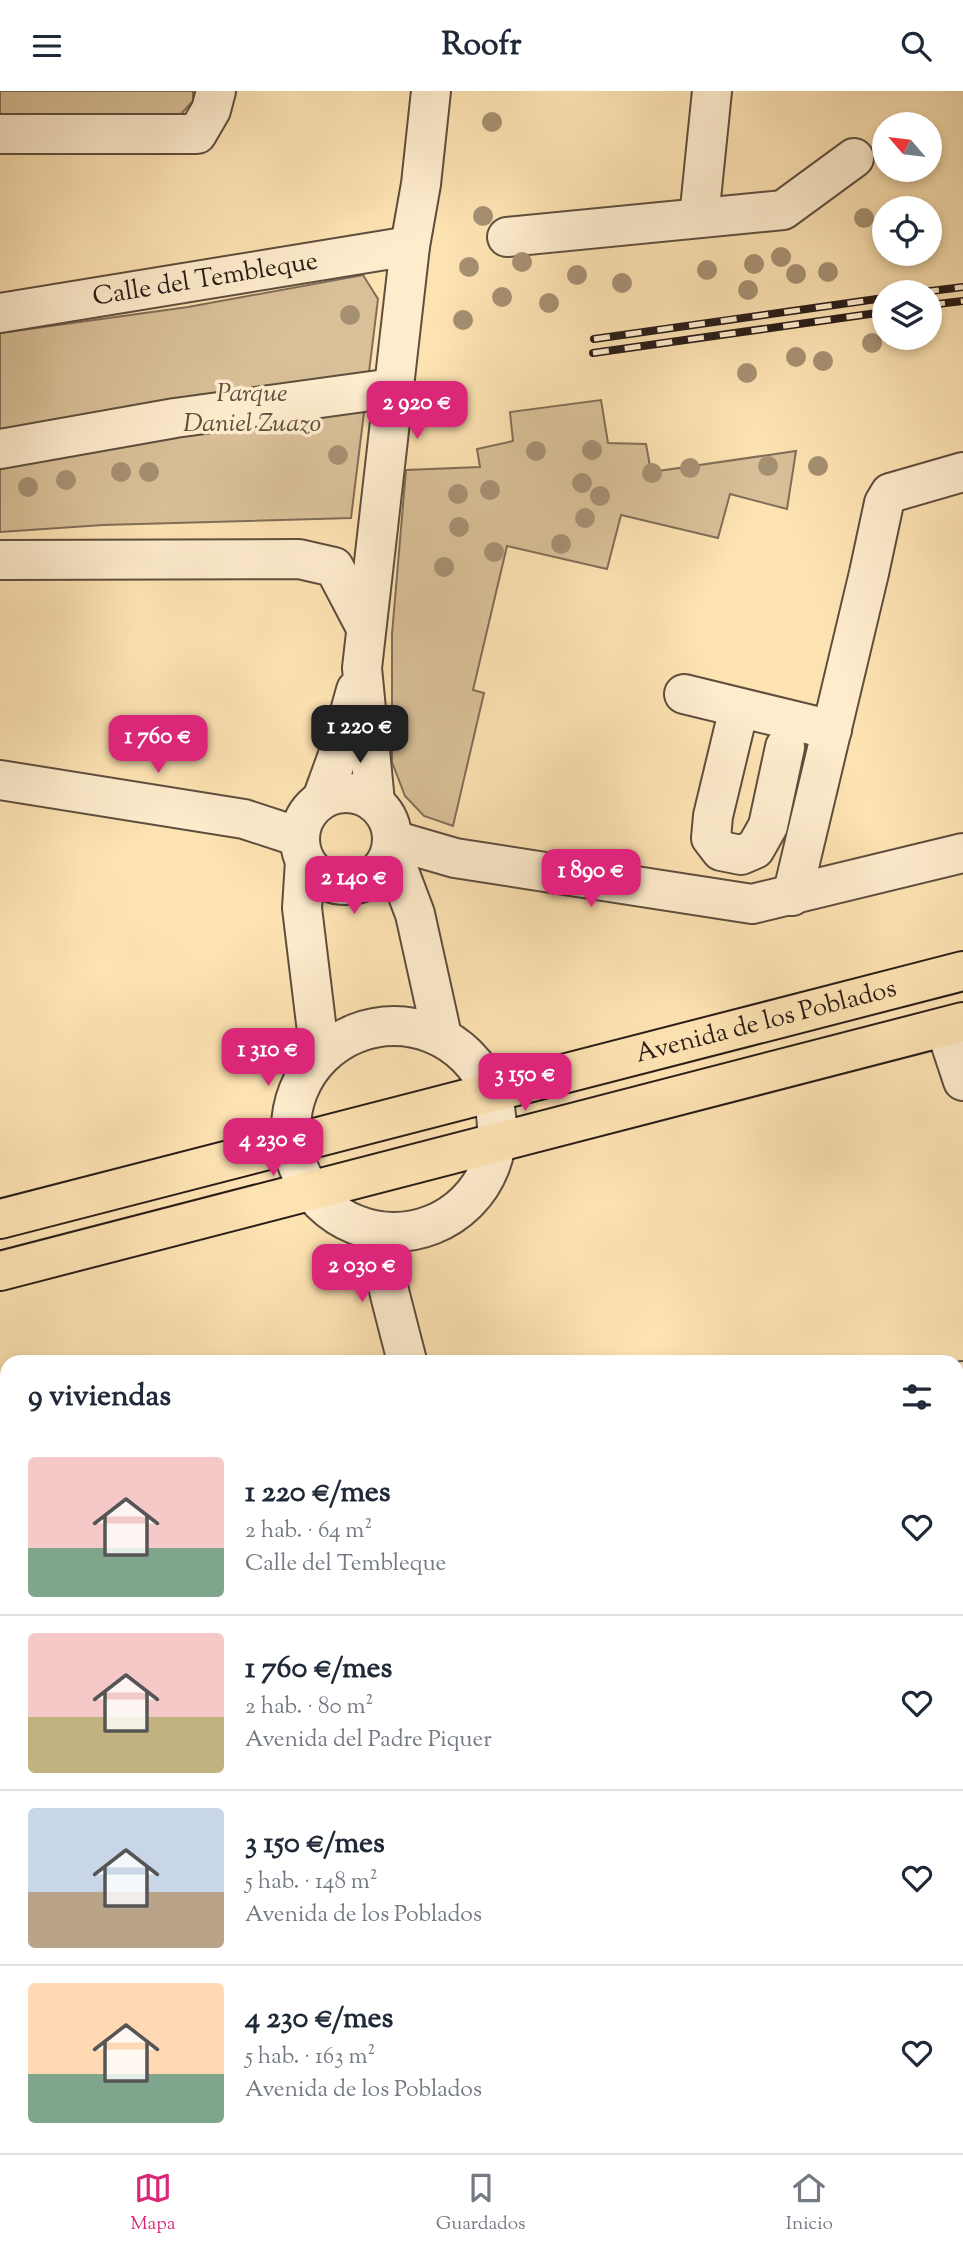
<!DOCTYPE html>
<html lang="es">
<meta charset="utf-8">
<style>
:root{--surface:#fff;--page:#f2f2f3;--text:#1f2937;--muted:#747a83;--line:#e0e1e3;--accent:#db2777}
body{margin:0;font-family:"Sorts Mill Goudy",serif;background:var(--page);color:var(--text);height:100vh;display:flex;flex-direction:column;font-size:26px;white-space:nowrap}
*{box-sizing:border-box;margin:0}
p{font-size:23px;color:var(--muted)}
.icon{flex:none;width:38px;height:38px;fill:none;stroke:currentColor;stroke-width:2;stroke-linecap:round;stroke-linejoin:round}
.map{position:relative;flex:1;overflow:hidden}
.details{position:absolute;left:0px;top:1264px;width:964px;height:800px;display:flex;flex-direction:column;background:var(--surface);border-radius:21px 21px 0 0;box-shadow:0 4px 10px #0003}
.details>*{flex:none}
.needle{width:46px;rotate:298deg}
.tools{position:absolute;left:872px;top:21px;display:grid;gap:14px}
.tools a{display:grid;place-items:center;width:70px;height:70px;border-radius:50%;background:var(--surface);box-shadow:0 4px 10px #0003;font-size:35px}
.price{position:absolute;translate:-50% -60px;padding:0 16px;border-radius:14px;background:var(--accent);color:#fff;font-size:23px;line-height:46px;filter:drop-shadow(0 2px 4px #0008)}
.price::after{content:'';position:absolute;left:50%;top:42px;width:21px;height:16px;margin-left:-10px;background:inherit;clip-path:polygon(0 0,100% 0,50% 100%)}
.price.on{background:#222;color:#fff}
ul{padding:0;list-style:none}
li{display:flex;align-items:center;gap:21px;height:175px;padding:0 28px}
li+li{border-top:2px solid var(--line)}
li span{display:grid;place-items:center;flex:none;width:196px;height:140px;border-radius:7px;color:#555}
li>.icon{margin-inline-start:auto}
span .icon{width:84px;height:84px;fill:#fffc;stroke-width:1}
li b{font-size:30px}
h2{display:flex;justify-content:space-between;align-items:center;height:84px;padding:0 28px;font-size:30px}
header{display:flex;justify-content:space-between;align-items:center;height:91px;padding:0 28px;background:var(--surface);font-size:32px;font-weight:800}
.dock{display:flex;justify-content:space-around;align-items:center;height:98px;border-top:2px solid var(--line);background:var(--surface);font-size:19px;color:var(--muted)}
.dock a{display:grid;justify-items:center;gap:4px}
.dock .on{color:var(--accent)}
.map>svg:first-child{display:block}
.green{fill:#d9c098;stroke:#816e58;stroke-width:2}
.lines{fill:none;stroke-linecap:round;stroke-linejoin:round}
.minor-casing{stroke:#5e4e3e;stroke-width:42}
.major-casing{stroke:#291c17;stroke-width:42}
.minor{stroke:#feeccd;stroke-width:38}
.major{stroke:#fde2b2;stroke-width:38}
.rail-casing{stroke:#291c17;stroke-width:8}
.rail{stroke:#feeccd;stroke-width:5;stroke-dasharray:16;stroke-linecap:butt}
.tree{fill:#a69072}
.labels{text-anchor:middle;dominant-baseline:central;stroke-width:7;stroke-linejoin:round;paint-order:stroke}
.street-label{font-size:26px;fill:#291c17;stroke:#feeccd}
.park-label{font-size:26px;font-style:italic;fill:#5e4d3e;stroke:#feeccd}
</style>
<header><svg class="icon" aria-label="menu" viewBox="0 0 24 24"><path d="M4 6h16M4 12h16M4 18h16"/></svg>Roofr<svg class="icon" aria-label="search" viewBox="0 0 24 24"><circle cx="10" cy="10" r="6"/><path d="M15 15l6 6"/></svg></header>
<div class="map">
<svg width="963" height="2062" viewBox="0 0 963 2062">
<rect width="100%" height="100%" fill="#fde2b2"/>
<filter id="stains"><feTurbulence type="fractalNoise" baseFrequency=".00286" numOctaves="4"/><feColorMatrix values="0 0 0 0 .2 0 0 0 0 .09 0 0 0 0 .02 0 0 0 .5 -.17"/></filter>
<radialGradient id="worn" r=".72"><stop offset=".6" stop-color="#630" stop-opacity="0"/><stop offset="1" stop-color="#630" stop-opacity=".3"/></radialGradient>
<path class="green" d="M0 0H193V10L170 35 0 27Z
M363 184 378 208 351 427 103 434 0 441V242L188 216Z
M601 309 608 352 646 353 651 381 796 360 787 418 730 403 718 447 621 424 607 478 507 455 473 599 484 602 453 735 424 725 405 705 392 671V543L406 379 480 376 477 358 513 350 510 321Z"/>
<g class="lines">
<defs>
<g id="minor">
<path d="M0 43H197L211 19 216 0"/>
<path d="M699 127 712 0"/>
<path d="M507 146 783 119 854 67"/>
<path id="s1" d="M0 222 410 155"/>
<path d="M0 358 175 327 393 297"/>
<path d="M0 469 299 468 334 476 366 537"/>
<path d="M684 603 832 639"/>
<path d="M739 617 713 725 711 747 721 760 741 764 755 758 768 735 785 656"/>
<path d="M0 689 244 728 299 746"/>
<circle cx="346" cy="748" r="46"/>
<path d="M322 708 338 664 356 599"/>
<path d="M375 711 362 577 410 155 421 93 431 0"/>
<path d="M393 749 455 767 752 813 963 762"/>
<path d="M392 762 415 823 442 945"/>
<path d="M305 770 302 817 320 965"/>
<path d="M792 805 869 482 884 412 890 402 963 381"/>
<circle cx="394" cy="1038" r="103"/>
<path d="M945 936 963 990"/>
<path d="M377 1141 390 1204 407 1270"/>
<path d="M957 1291 963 1290"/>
<path d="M957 1629 963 1628"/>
<path d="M604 2056 606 2062"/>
<path d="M930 2056 932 2062"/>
</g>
<g id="major">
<path id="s2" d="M0 1128 963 880"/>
<path d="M0 1180 963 931"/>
</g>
</defs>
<use href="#minor" class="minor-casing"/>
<use href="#major" class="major-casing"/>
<use href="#minor" class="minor"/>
<use href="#major" class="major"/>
<defs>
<path id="rail" d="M923 201 963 196
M929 214 963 210
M594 248 884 207
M593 262 884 221"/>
</defs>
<use href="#rail" class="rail-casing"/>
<use href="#rail" class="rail"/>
</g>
<g class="tree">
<circle cx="492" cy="31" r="10"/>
<circle cx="483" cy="125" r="10"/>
<circle cx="864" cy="127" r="10"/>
<circle cx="781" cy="166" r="10"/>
<circle cx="522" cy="171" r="10"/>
<circle cx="754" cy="173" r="10"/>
<circle cx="469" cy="176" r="10"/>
<circle cx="707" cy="179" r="10"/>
<circle cx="828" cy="181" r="10"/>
<circle cx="796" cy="183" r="10"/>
<circle cx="577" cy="184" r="10"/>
<circle cx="622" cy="192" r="10"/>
<circle cx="748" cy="199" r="10"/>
<circle cx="502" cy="206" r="10"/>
<circle cx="549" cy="212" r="10"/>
<circle cx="350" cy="224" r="10"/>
<circle cx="463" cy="229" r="10"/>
<circle cx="872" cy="252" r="10"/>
<circle cx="796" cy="266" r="10"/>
<circle cx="823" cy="270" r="10"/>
<circle cx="747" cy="282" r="10"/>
<circle cx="592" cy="359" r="10"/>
<circle cx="536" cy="360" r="10"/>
<circle cx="338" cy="364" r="10"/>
<circle cx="768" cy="375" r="10"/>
<circle cx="818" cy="375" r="10"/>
<circle cx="690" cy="377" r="10"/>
<circle cx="121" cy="381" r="10"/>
<circle cx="149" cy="381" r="10"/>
<circle cx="652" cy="382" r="10"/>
<circle cx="66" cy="389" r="10"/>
<circle cx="582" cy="392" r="10"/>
<circle cx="28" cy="396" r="10"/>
<circle cx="490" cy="399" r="10"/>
<circle cx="458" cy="403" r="10"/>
<circle cx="600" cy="405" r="10"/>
<circle cx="585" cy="427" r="10"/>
<circle cx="459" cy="436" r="10"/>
<circle cx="561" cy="453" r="10"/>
<circle cx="494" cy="461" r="10"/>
<circle cx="444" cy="476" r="10"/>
</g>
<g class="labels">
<g class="street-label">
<text stroke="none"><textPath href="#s1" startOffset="208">Calle del Tembleque</textPath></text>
<text stroke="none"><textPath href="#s2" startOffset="791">Avenida de los Poblados</textPath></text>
</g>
<g class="park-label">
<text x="252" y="303">Parque<tspan x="252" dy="30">Daniel Zuazo</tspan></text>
</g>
</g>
<rect width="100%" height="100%" filter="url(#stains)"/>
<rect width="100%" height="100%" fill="url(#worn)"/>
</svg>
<div class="tools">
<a><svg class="needle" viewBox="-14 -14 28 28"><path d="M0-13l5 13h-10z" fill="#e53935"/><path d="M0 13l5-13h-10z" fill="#747a83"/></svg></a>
<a><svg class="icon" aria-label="locate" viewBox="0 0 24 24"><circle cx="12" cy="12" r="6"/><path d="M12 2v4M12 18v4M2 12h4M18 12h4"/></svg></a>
<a><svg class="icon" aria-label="layers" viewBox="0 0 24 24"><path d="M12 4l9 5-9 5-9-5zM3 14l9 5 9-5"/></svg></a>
</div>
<b class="price" style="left:417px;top:350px">2 920 €</b>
<b class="price on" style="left:360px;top:674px">1 220 €</b>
<b class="price" style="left:158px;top:684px">1 760 €</b>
<b class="price" style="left:591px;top:818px">1 890 €</b>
<b class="price" style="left:354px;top:825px">2 140 €</b>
<b class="price" style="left:268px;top:997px">1 310 €</b>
<b class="price" style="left:525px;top:1022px">3 150 €</b>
<b class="price" style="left:273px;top:1087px">4 230 €</b>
<b class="price" style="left:362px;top:1213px">2 030 €</b>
<section class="details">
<h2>9 viviendas<svg class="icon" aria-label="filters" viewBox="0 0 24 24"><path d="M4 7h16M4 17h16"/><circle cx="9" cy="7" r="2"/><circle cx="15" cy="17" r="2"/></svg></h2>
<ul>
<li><span style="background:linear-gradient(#f6c9c9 65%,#7fa58c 0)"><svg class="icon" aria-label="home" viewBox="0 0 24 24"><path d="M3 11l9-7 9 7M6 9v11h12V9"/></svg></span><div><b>1 220 €/mes</b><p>2 hab. · 64 m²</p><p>Calle del Tembleque</p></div><svg class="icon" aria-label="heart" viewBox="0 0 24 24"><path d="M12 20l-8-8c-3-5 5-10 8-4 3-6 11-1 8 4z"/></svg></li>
<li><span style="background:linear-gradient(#f6c9c9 60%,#c2b280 0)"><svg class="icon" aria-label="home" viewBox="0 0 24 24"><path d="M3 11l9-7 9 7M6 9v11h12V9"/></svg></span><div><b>1 760 €/mes</b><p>2 hab. · 80 m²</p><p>Avenida del Padre Piquer</p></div><svg class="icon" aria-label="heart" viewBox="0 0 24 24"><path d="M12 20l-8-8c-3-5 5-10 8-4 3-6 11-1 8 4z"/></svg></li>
<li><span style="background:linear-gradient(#c9d6e8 60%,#b9a48a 0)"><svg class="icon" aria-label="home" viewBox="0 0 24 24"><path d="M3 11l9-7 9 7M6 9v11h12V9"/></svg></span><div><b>3 150 €/mes</b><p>5 hab. · 148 m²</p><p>Avenida de los Poblados</p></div><svg class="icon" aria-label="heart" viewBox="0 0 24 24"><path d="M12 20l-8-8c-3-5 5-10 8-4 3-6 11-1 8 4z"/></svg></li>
<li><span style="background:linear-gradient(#ffd9b3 65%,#7fa58c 0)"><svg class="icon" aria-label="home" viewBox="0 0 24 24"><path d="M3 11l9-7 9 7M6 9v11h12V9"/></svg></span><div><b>4 230 €/mes</b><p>5 hab. · 163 m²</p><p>Avenida de los Poblados</p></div><svg class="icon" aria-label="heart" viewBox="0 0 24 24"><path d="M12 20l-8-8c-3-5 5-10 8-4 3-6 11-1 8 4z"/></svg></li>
</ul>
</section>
</div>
<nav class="dock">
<a class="on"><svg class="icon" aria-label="map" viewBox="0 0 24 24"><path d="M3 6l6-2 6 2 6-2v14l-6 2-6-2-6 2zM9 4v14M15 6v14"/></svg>Mapa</a>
<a><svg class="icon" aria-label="saved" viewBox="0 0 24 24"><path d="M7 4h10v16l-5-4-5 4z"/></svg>Guardados</a>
<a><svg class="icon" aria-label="home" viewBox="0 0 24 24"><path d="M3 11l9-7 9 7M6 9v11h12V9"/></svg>Inicio</a>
</nav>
